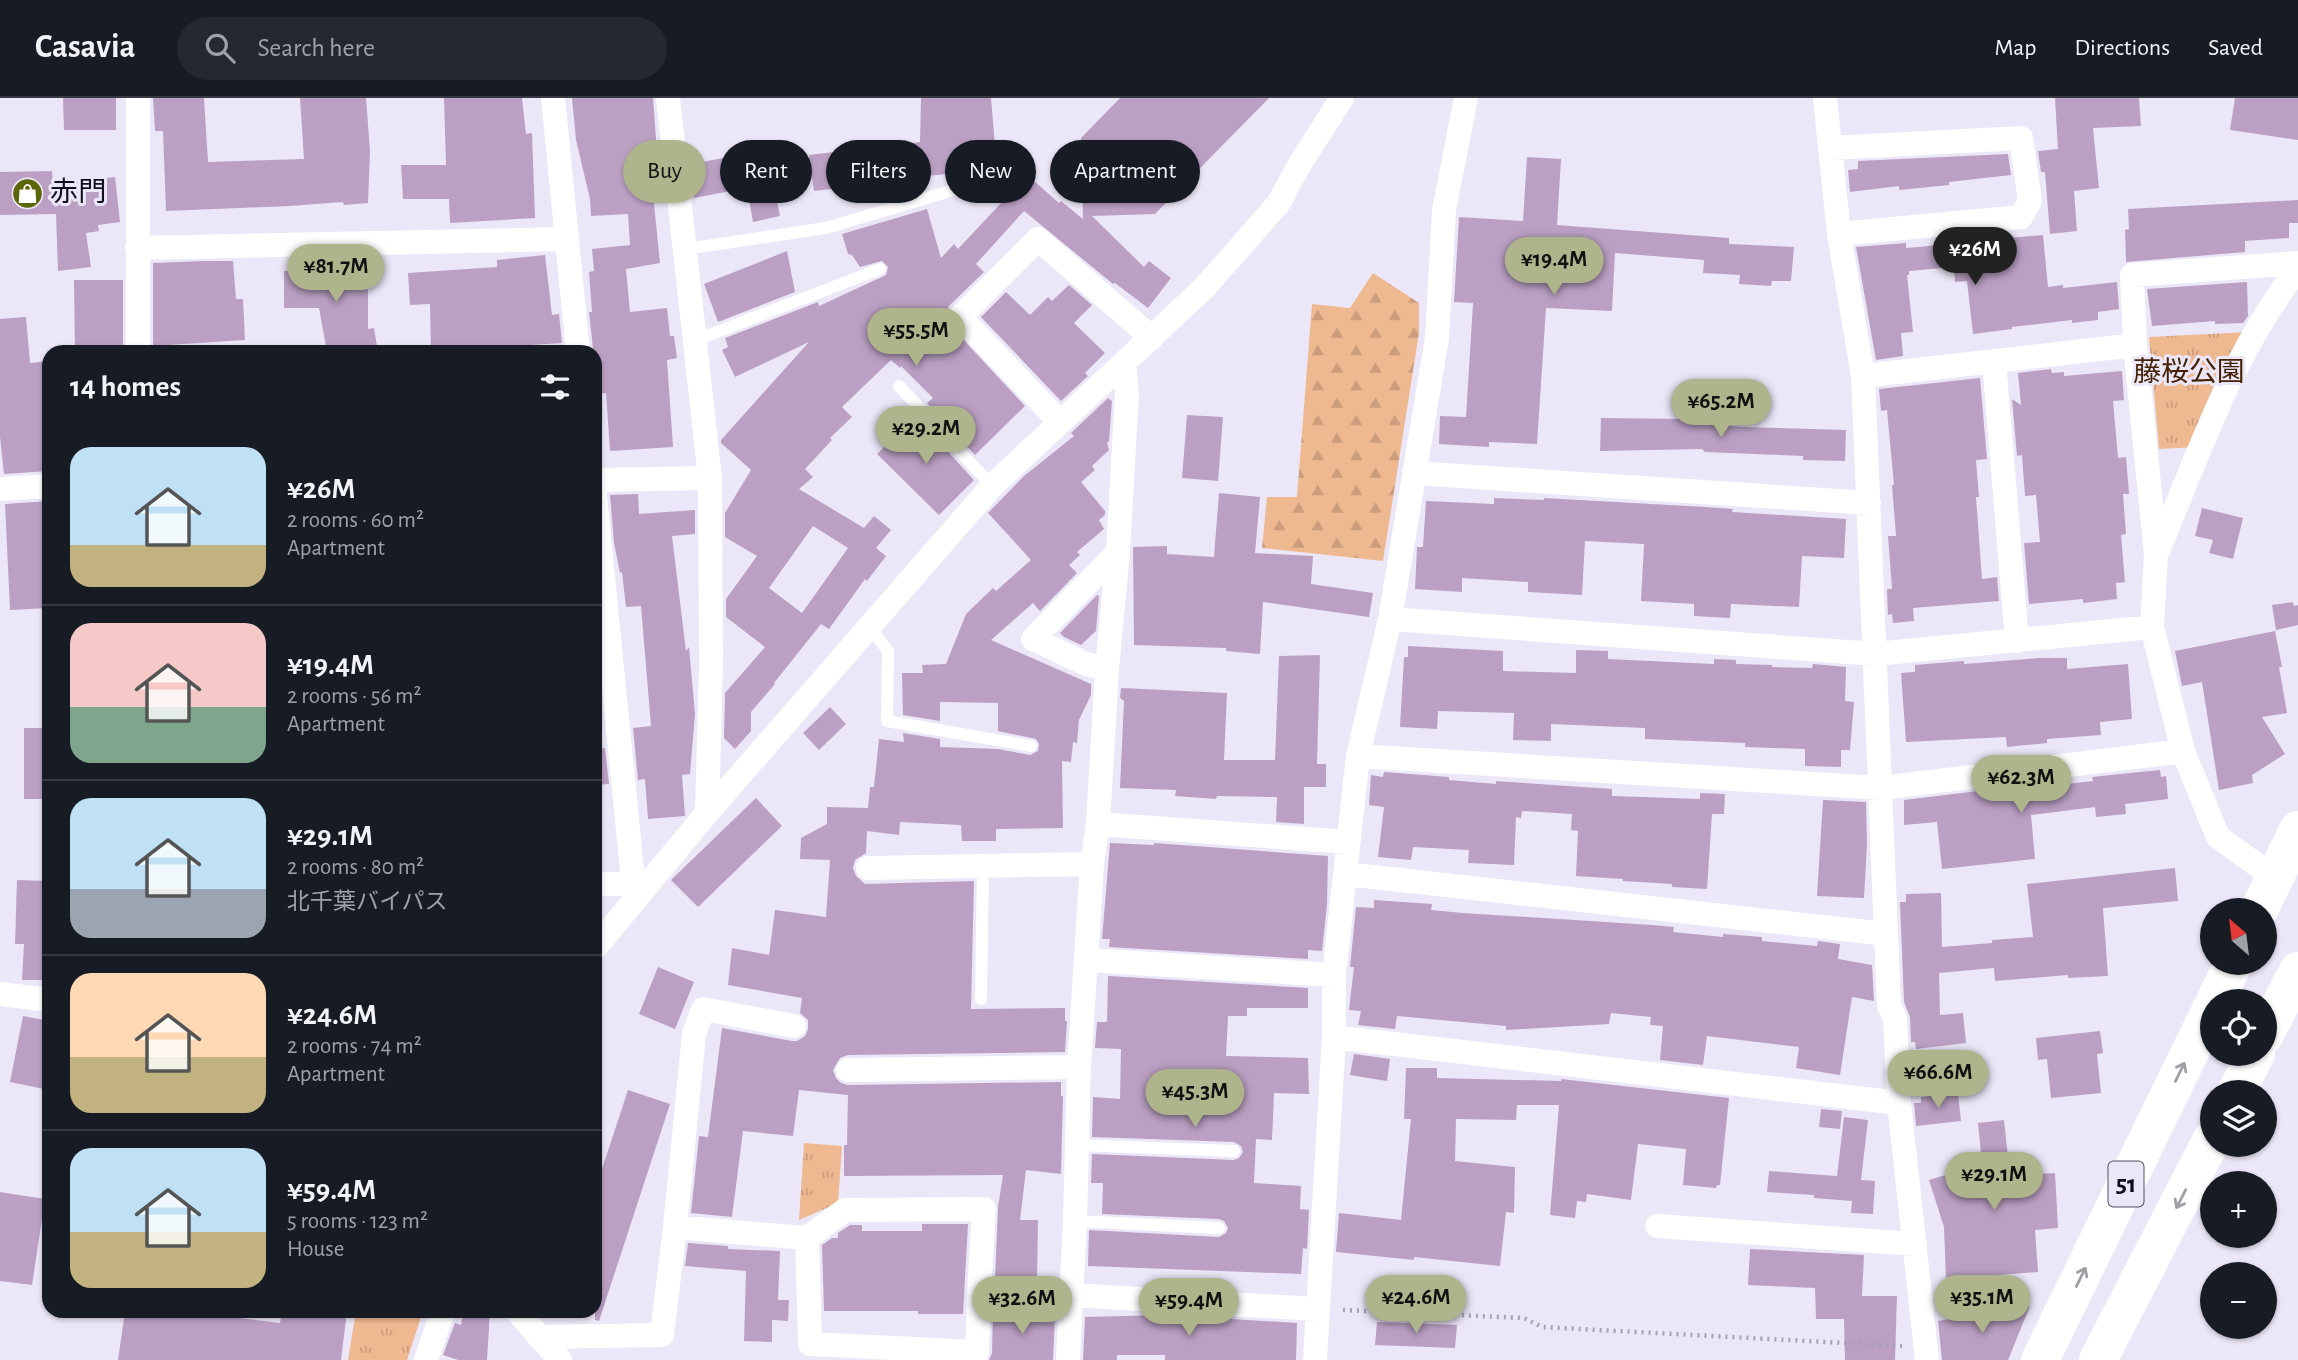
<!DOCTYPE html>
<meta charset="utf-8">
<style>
:root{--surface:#171b24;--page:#242831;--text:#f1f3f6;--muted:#9ea1a6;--line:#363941;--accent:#aeb48c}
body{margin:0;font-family:"Alegreya Sans","Noto Sans JP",sans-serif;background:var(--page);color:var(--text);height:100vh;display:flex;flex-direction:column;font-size:26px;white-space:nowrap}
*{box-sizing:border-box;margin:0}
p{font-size:23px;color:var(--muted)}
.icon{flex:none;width:38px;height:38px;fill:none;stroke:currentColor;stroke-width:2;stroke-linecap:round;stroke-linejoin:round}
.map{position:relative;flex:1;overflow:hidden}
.details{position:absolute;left:42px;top:247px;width:560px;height:973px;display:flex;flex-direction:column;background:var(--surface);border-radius:21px;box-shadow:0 2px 5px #0004}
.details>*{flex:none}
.hud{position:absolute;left:623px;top:42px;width:665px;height:63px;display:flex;gap:14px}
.needle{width:46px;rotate:332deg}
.buttons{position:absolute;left:2200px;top:800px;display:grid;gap:14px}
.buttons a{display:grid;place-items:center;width:77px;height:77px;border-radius:50%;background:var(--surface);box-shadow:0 2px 5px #0004;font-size:35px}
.price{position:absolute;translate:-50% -60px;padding:0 16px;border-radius:24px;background:var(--accent);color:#111;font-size:23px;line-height:46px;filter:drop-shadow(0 2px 4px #0008)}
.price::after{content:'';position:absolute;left:50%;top:42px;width:21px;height:16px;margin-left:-10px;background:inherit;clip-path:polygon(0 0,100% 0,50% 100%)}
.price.active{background:#222;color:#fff}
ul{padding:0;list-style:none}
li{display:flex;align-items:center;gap:21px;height:175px;padding:0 28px}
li+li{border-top:2px solid var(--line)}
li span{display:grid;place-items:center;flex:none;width:196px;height:140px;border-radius:21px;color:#555}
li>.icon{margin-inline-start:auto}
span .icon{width:84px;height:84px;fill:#fffc;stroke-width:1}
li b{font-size:30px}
h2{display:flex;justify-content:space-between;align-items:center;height:84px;padding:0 28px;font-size:30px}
.chip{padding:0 24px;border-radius:32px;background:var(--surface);box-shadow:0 2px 5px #0004;font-size:24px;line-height:63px}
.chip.active{background:var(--accent);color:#111}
header{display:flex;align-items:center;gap:42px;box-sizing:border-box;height:98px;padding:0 35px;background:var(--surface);border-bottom:2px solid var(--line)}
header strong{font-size:33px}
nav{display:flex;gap:38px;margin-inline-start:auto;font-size:24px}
.search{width:490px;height:63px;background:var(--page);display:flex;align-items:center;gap:18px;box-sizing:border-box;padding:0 24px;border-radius:38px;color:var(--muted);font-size:26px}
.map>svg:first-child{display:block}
.forest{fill:url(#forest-firs)}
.park{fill:url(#park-tufts)}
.building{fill:#bba0c4;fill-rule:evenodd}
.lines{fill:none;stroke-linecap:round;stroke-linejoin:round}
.path{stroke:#a5a1b1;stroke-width:4.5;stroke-dasharray:2 5;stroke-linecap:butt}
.lane{stroke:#fff;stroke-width:12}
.street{stroke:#fff;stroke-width:24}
.highway{stroke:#fff;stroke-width:38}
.oneway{stroke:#a19fa5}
.labels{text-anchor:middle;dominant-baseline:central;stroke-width:6;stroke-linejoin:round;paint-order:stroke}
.shield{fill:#ebe7f8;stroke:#544f5f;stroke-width:2}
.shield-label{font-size:26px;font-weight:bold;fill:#130e1d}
.poi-label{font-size:28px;fill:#130e1d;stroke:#ebe7f8;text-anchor:start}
.park-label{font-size:28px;fill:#442203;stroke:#ebe7f8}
</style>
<header>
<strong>Casavia</strong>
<div class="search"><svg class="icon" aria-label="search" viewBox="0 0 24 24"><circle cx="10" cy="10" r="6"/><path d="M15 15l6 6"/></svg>Search here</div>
<nav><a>Map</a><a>Directions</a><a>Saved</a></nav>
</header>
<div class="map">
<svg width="2298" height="1262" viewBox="0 0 2298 1262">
<defs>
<pattern id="forest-firs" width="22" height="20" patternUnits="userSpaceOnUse" patternTransform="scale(1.75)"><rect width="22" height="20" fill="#eeb890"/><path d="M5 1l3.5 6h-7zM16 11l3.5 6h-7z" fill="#cb9d7c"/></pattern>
<pattern id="park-tufts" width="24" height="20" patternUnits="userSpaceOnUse" patternTransform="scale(1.75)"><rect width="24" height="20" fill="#eeb890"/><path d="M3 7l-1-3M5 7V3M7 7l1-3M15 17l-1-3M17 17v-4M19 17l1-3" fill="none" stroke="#cb9d7c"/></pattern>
</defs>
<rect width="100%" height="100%" fill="#ebe7f8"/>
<path class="forest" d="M1373 175 1419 205V235L1383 463 1262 450 1267 399H1297L1312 206 1350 210Z"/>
<path class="park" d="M2249 234 2196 349 2159 351 2149 239Z
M804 1045 842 1048 838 1105 799 1122Z
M356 1213H423L407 1262H348Z"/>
<path class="building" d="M63 0H116V32H64Z
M153 0H204L208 64 304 61 300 0H366L370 53 368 105 344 107 343 104 290 108 166 113 163 33H155Z
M444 0H522L526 36 532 35 535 120 450 125 449 101H403L401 67H446Z
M572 0H653L657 55 649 57 660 165 626 171 630 214 667 210 670 238H674L677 260 667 262 673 349 610 353 606 295 598 296 589 214H592L589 174 594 173 592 151 630 147 628 116 591 118 590 101 576 42Z
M921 0H991L997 71 917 79 918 80 814 93 809 57 920 44Z
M1120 0H1269L1155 116 1092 118 1144 169 1149 163 1171 180 1148 210 1115 185 1113 186 1024 113 976 166 984 174 949 208 946 216V223L1025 308 975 357 927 305 933 300 901 268 900 270 891 262 842 309 852 319 830 340 832 342 805 371 813 379 799 391 864 430 874 418 891 432 876 450 886 458 867 483 865 481 829 531 821 526 774 585 775 586 751 614V633L735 651 724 640 725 595 765 549 726 519V501L757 458 725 439V415L751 372 721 345V342L809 244 735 279 722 252 728 249 725 240 818 204 819 208 886 177 888 169 882 163 860 169 852 157 848 156 842 136 927 111 941 160 954 146 958 151 1002 104 1000 103 1025 75 1059 105 1061 103 1083 121 1081 40ZM813 428 848 450 802 515 769 490Z
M2055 0H2139L2141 28 2093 30 2099 90 2074 93 2077 133 2050 136 2045 74H2041L2038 53 2058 51Z
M2235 0H2298V42L2230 32Z
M768 55 780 118 753 124 748 96 737 98 736 92 694 100 690 66 724 60V63Z
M2008 56 2011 77 1949 84V87L1899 92V88L1850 94 1848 72 1858 71V63Z
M1527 59 1561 61 1557 127 1729 140V146L1794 149 1791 183H1772L1771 188 1739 186 1740 177 1703 175 1704 162 1615 155 1612 213 1546 210 1537 346 1489 344V349L1439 346 1440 318 1466 319 1473 205 1454 204 1459 119 1523 123Z
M52 73 53 87 115 79 120 124 98 127 99 133 86 135 91 169 58 173 56 116 0 117V74Z
M2298 102V125H2289V140L2245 143V154L2126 164 2125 132 2129 131 2128 111Z
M2043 137 2048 189 2063 187V190L2117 184 2119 211 2098 214V222L2072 225V222L2012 229V231L1973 236 1967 183 1955 184 1954 169 1909 173V177H1907L1913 234 1901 235 1903 258 1876 262 1856 149 1906 145V150L1951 146V141L1973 138V143Z
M787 153 795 194 718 224 704 186Z
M545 157 552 217 559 216 562 245 498 249V254H431L430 206 410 207 408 175 497 169V162Z
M368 160V231L374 230 378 254H327L319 210H284V173L344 174V161Z
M204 163H233L236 201H243L245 242 153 248V165Z
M74 182H123V249H119V254H75Z
M2247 184 2248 218 2243 225 2215 226V223L2152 228 2147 191Z
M1069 187 1092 207 1074 225 1105 255 1085 275 1088 278 1061 303 981 219 1006 194 1030 217 1048 199 1052 203Z
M26 219 30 265 49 263V373L4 376 0 339V221Z
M2051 271 2052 275 2064 274V278L2122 273 2124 302 2113 303 2118 360 2126 359 2129 396H2123L2126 436 2121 437 2125 484 2116 485 2117 501 2083 505V501L2029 506 2024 445 2040 444 2036 397 2025 398 2022 357 2017 358 2012 301 2021 307 2018 275Z
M1980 280 1987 361 1976 362 1979 399H1976L1982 481 1997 479 1999 503 1913 510 1914 523 1893 525 1892 516 1888 517 1887 491H1892L1888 438H1896L1892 387H1894L1887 312 1881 313 1879 291Z
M1108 300 1112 303 1109 343 1107 345 1109 352 1092 368 1095 372 1081 384 1105 413V417L1099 422 1104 431 1077 454 1080 457 1069 467 1077 475 1040 513 1033 505 991 542 1091 586V597L1079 622 1077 645 1073 644 1071 664 1062 663 1063 730 996 731V743H962L961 727 900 724 899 737 867 733 866 755 855 762 853 770 856 778 865 786 974 783 971 911 1065 910V923H1067L1065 954 848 957 840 960 833 972 836 980 841 985 848 987 1061 984V998H1063L1061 1076 1026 1072 1020 1122H1038L1037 1182H995L998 1109 1003 1077 844 1078V1047H847L848 997 799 992 793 1038 743 1033 732 1119 691 1115 699 1038 708 1039 722 930 792 943H797L805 938 808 931V922L800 915 802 900 728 887 732 850 769 857 775 812 826 819 830 762 800 761 801 740 827 726V709L868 710 870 689H874L879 641 904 644 903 635 940 641V649L998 651 1030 657 1038 653 1039 646 1036 641 998 633V605L940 604V623L903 617 902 575H923L922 567 946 566 966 516 993 490 996 493 1031 462 988 415 1024 378 1074 338 1071 335Z
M1187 317 1223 319 1218 383 1182 380Z
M915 318 974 382 939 417 877 356Z
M1601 320 1686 321V325L1742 329 1846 332 1845 363 1803 362V358L1705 354 1702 351 1600 353Z
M1219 395 1260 399 1255 455 1313 458 1311 486 1373 495 1369 519 1263 504 1260 556 1226 553V550L1134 547 1133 449 1167 448V456L1214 459Z
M638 396 639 416 695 412V436L672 438 686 553 689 549 695 616 690 676 682 677 685 718 648 721 645 681 638 682 633 630 651 628 641 508 626 509 622 474 620 475 614 445 610 397Z
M1494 400 1544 402V400L1705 409 1733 411 1732 414 1846 421 1844 460 1802 458 1799 509 1731 506 1730 520 1694 518V506L1641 503 1644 446 1585 443 1582 497 1528 494V484L1462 480V494L1415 491 1417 449H1423L1426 403 1494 406Z
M49 403V510L10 512 5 406Z
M2202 410 2243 420 2233 461 2209 455 2213 442 2195 438Z
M1097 497 1099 498 1096 533 1081 547 1064 539 1060 535Z
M2293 504 2294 508 2298 507V527L2276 532 2272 507Z
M2275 533 2282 569H2279L2287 615 2262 619 2285 656 2252 677 2253 685 2219 692 2202 584 2182 588 2175 553Z
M1408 548 1503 553V573L1576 575V552L1608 553V561L1714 566V561L1736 562V566L1772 567V569L1812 570 1813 566 1846 569 1845 603 1854 604 1850 652H1841V669L1805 668V651L1745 649V645L1645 641V630L1551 626V643L1513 642 1514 615 1438 613 1437 631 1400 629 1404 559H1408Z
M1320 557 1317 666H1326V689H1304V726L1276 724 1277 699 1217 698 1216 701 1175 698 1176 692 1120 690 1124 603 1120 600 1121 590 1227 595 1224 662H1275L1279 558Z
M2039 560H2067V571L2128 566 2132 621 2100 624 2101 637 2047 641V645L2007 649 2006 639 1906 644 1901 575 1915 574V567L1964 563V566Z
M830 609 846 626 819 652 803 635Z
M24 630H49V701H24Z
M605 650 609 686 595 687V651Z
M2160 672 2161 679 2166 678 2168 701 2125 706 2126 716 2096 719 2095 709 2031 717 2035 761 1942 771 1937 724 1904 727V702L1995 691V693L2050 688 2093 683 2092 679Z
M1384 674 1449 679V682L1496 686V683L1612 691V698L1700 701V695L1725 696 1724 716H1712L1707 791 1672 789V786L1623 783V781L1576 778 1578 733 1571 732 1572 716 1522 713 1521 720 1516 719 1514 767 1468 765 1469 752 1413 749 1411 762 1378 759 1384 709 1369 707 1371 677 1383 679Z
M756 700 782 728 698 809 671 782Z
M1823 702 1866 704 1867 746 1864 800 1817 798Z
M1110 745 1154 747V745L1328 758 1327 807 1322 853 1308 852V861L1109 849 1110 841H1102Z
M2175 770 2178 803 2103 810 2108 878 2068 880V877L1995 883 1994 870 1939 875 1940 917 1963 915 1966 945 1916 951 1915 944H1911L1910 919 1904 904 1900 804H1906V796L1941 795 1942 849 1992 845V842L2033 839 2027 786Z
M17 782 49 783V882H22L24 846H15Z
M1374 802 1432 806 1431 812 1463 815 1652 827 1674 829 1673 834 1723 839V836L1762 839V843L1817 848 1818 843 1840 846 1838 861 1872 867 1874 903 1852 899 1840 977 1796 970 1799 949 1707 938 1703 967 1660 962 1663 928 1650 927 1651 919 1611 915 1609 926 1506 932V928L1397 918 1395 931 1358 927 1361 913 1349 912 1354 869H1350L1356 809 1374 810Z
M658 869 694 884 675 931 639 916Z
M1108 878 1308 890V910H1247V918H1228L1226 958 1308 960 1309 996 1274 995 1272 1042 1256 1041 1254 1085 1301 1088 1300 1111 1309 1112 1307 1151 1303 1150 1301 1176 1088 1168 1089 1132 1219 1139 1226 1135 1228 1130 1224 1123 1219 1121 1102 1116 1103 1085H1091L1092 1056 1234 1062 1239 1060 1243 1054 1241 1048 1234 1044 1092 1039 1093 999 1120 1001 1121 951 1095 950 1097 924H1107Z
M23 918 49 923V992L10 984Z
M2100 933 2103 955 2097 956 2101 995 2051 1000 2047 961 2038 962 2036 940Z
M1354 956 1390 961 1387 983 1350 977Z
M1406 970H1437V980L1561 983V981L1729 1000 1720 1087H1717L1716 1090 1683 1087 1686 1051 1638 1046 1631 1102 1587 1096 1586 1104 1577 1103 1575 1120 1550 1117 1559 1007H1517L1516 1022 1456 1021 1455 1063 1515 1069 1514 1115 1506 1114 1500 1168 1414 1159V1162L1336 1154 1339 1115 1401 1122 1411 1021H1404Z
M628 992 670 1006 599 1223 595 1222V1092Z
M1958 995 1961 1023 1916 1028 1914 1005H1921V999Z
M1821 1011 1842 1013 1840 1031 1819 1029Z
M1844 1019 1868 1022 1861 1082 1875 1083 1873 1116 1851 1115 1852 1103 1814 1100V1097L1767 1094 1769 1073 1837 1078Z
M2004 1022 2010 1078 2055 1075 2058 1130 2035 1132 2038 1174 1946 1181 1944 1129 1929 1082 1982 1066 1978 1025Z
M0 1094 45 1101 32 1187 0 1183Z
M922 1126H968L963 1216H918V1213H824L822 1147 832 1140H838V1135L850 1127H862V1133H922Z
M688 1145 728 1148V1151L780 1153 778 1202H789L788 1223 772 1222V1244L744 1243 746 1173 685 1168Z
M1750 1151 1864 1157 1862 1198H1897L1895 1262H1845L1844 1221H1816L1815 1190 1748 1187Z
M2030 1208 2008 1262H1942L1938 1223Z
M993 1212H1037V1220L1055 1219 1053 1262H989L992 1255Z
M125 1213H180L280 1225 282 1213H347L341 1262H118Z
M463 1213H490L487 1262H458L443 1257 455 1225 461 1227Z
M1166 1217 1297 1225 1296 1262H1165V1257H1117V1262H1083L1085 1219Z
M1377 1224 1457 1227 1455 1250 1375 1247Z"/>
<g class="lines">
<path class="path" d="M1343 1212 1524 1220 1542 1229 1902 1248"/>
<path class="lane" d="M686 151 826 130 967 88
M696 242 880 171
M899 288 992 388
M870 529 888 553 887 623 1031 648
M981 901 983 768
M1077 1047 1234 1053
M1075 1123 1219 1130"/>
<path class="street" d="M553 0 578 254
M668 0 710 380 711 567 707 715
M1825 0 1839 136 1863 278 1889 908 1895 920 1899 1005 1927 1262
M1830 50 2021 40 2030 103 2021 119 1839 136
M137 150 565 141
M138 254V0
M1994 263 2017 543
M1863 278 2135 247
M1060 324 960 219 1038 141 1152 240
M1414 375 1869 405
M595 382 710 380
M0 391 49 388
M595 399 635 802
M2158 453C2198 357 2233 253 2298 171
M1390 521 1875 556 2152 529
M1107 571 1086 566 1033 541 1118 454
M1358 658 1881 690 2183 653
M1098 726 1348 744
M868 770 1092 766
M1346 776 1886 836
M2275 780 2218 739 2183 653 2152 529 2156 456 2135 247 2132 177 2298 165
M595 786H633
M595 850 707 715 992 388 1204 190 1278 106 1301 64 1342 0
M1086 862 1334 877
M0 896 49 902
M1334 939 1899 1005
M848 972 1079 969
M1657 1128 1915 1146
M675 1129 694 936 703 911 794 928
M807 1140 810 1246 977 1254 979 1197H1070L1318 1211
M517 1213 560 1262
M539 1239 662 1237 675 1129 807 1140 845 1112 984 1111 979 1197
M426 1262 443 1213
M1068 1262 1075 1123 1079 969 1092 766 1098 726 1107 571 1118 454 1127 295 1124 266
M1315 1262 1334 939V877L1358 658 1390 521 1437 240 1444 112 1466 0"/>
<path class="highway" d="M2259 812 2298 732
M2215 903 2234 864
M2264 938 2298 873
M2236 994 2256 956
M2040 1262 2212 909
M2098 1262 2212 1041"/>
</g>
<defs><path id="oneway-shaft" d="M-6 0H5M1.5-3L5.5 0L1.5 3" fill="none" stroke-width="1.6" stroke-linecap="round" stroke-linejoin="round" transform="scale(1.75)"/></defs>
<g class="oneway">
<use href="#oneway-shaft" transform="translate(2180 974) rotate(-64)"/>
<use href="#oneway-shaft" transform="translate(2181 1101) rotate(117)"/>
<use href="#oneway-shaft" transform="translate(2081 1179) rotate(-64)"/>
</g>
<defs>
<symbol id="shop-disc" viewBox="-11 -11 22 22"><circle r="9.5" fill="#5b660a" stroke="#ebe7f8"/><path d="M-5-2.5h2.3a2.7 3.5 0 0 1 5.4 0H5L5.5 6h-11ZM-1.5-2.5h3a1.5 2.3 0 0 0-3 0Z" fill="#fff"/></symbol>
</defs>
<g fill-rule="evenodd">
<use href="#shop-disc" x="10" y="78" width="35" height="35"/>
</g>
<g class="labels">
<rect class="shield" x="2108.5" y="1063.5" width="35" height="45" rx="5"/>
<g class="shield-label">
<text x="2126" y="1086">51</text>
</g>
<g class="poi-label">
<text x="50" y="95">赤門</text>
</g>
<g class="park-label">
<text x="2189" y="275">藤桜公園</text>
</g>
</g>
</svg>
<div class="buttons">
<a><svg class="needle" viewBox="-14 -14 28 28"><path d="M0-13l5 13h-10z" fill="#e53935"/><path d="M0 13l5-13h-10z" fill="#9ea1a6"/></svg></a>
<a><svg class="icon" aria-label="locate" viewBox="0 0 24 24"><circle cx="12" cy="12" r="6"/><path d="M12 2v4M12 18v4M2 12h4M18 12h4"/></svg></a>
<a><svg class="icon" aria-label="layers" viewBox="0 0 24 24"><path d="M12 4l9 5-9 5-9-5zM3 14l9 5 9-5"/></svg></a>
<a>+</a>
<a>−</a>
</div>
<b class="price active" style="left:1975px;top:189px">¥26M</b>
<b class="price" style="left:1554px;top:199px">¥19.4M</b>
<b class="price" style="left:336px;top:206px">¥81.7M</b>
<b class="price" style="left:916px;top:270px">¥55.5M</b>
<b class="price" style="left:1721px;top:341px">¥65.2M</b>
<b class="price" style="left:926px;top:368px">¥29.2M</b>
<b class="price" style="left:2021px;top:717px">¥62.3M</b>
<b class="price" style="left:1938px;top:1012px">¥66.6M</b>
<b class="price" style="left:1195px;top:1031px">¥45.3M</b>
<b class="price" style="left:1994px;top:1114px">¥29.1M</b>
<b class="price" style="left:1416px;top:1237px">¥24.6M</b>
<b class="price" style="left:1982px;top:1237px">¥35.1M</b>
<b class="price" style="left:1022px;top:1238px">¥32.6M</b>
<b class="price" style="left:1189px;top:1240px">¥59.4M</b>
<div class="hud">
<a class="chip active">Buy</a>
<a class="chip">Rent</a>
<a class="chip">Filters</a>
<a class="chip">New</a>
<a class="chip">Apartment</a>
</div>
<section class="details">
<h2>14 homes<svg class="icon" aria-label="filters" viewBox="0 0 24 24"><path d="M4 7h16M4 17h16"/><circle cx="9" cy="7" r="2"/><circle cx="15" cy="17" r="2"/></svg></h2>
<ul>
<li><span style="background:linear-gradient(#bfe0f5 70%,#c2b280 0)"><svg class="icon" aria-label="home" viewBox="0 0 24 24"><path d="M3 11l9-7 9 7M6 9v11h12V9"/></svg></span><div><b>¥26M</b><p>2 rooms · 60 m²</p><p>Apartment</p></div></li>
<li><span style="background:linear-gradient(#f6c9c9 60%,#7fa58c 0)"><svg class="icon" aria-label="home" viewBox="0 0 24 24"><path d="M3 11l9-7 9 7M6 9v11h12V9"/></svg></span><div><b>¥19.4M</b><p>2 rooms · 56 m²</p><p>Apartment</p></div></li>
<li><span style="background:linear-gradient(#bfe0f5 65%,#9aa5b1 0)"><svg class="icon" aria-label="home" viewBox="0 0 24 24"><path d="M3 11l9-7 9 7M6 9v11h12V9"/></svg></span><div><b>¥29.1M</b><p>2 rooms · 80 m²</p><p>北千葉バイパス</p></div></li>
<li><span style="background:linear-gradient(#ffd9b3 60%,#c2b280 0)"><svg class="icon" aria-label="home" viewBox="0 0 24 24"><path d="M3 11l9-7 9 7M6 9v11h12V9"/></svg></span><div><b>¥24.6M</b><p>2 rooms · 74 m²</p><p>Apartment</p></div></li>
<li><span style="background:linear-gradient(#bfe0f5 60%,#c2b280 0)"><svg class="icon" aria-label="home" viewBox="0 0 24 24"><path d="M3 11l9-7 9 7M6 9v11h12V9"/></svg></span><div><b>¥59.4M</b><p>5 rooms · 123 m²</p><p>House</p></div></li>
</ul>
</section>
</div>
